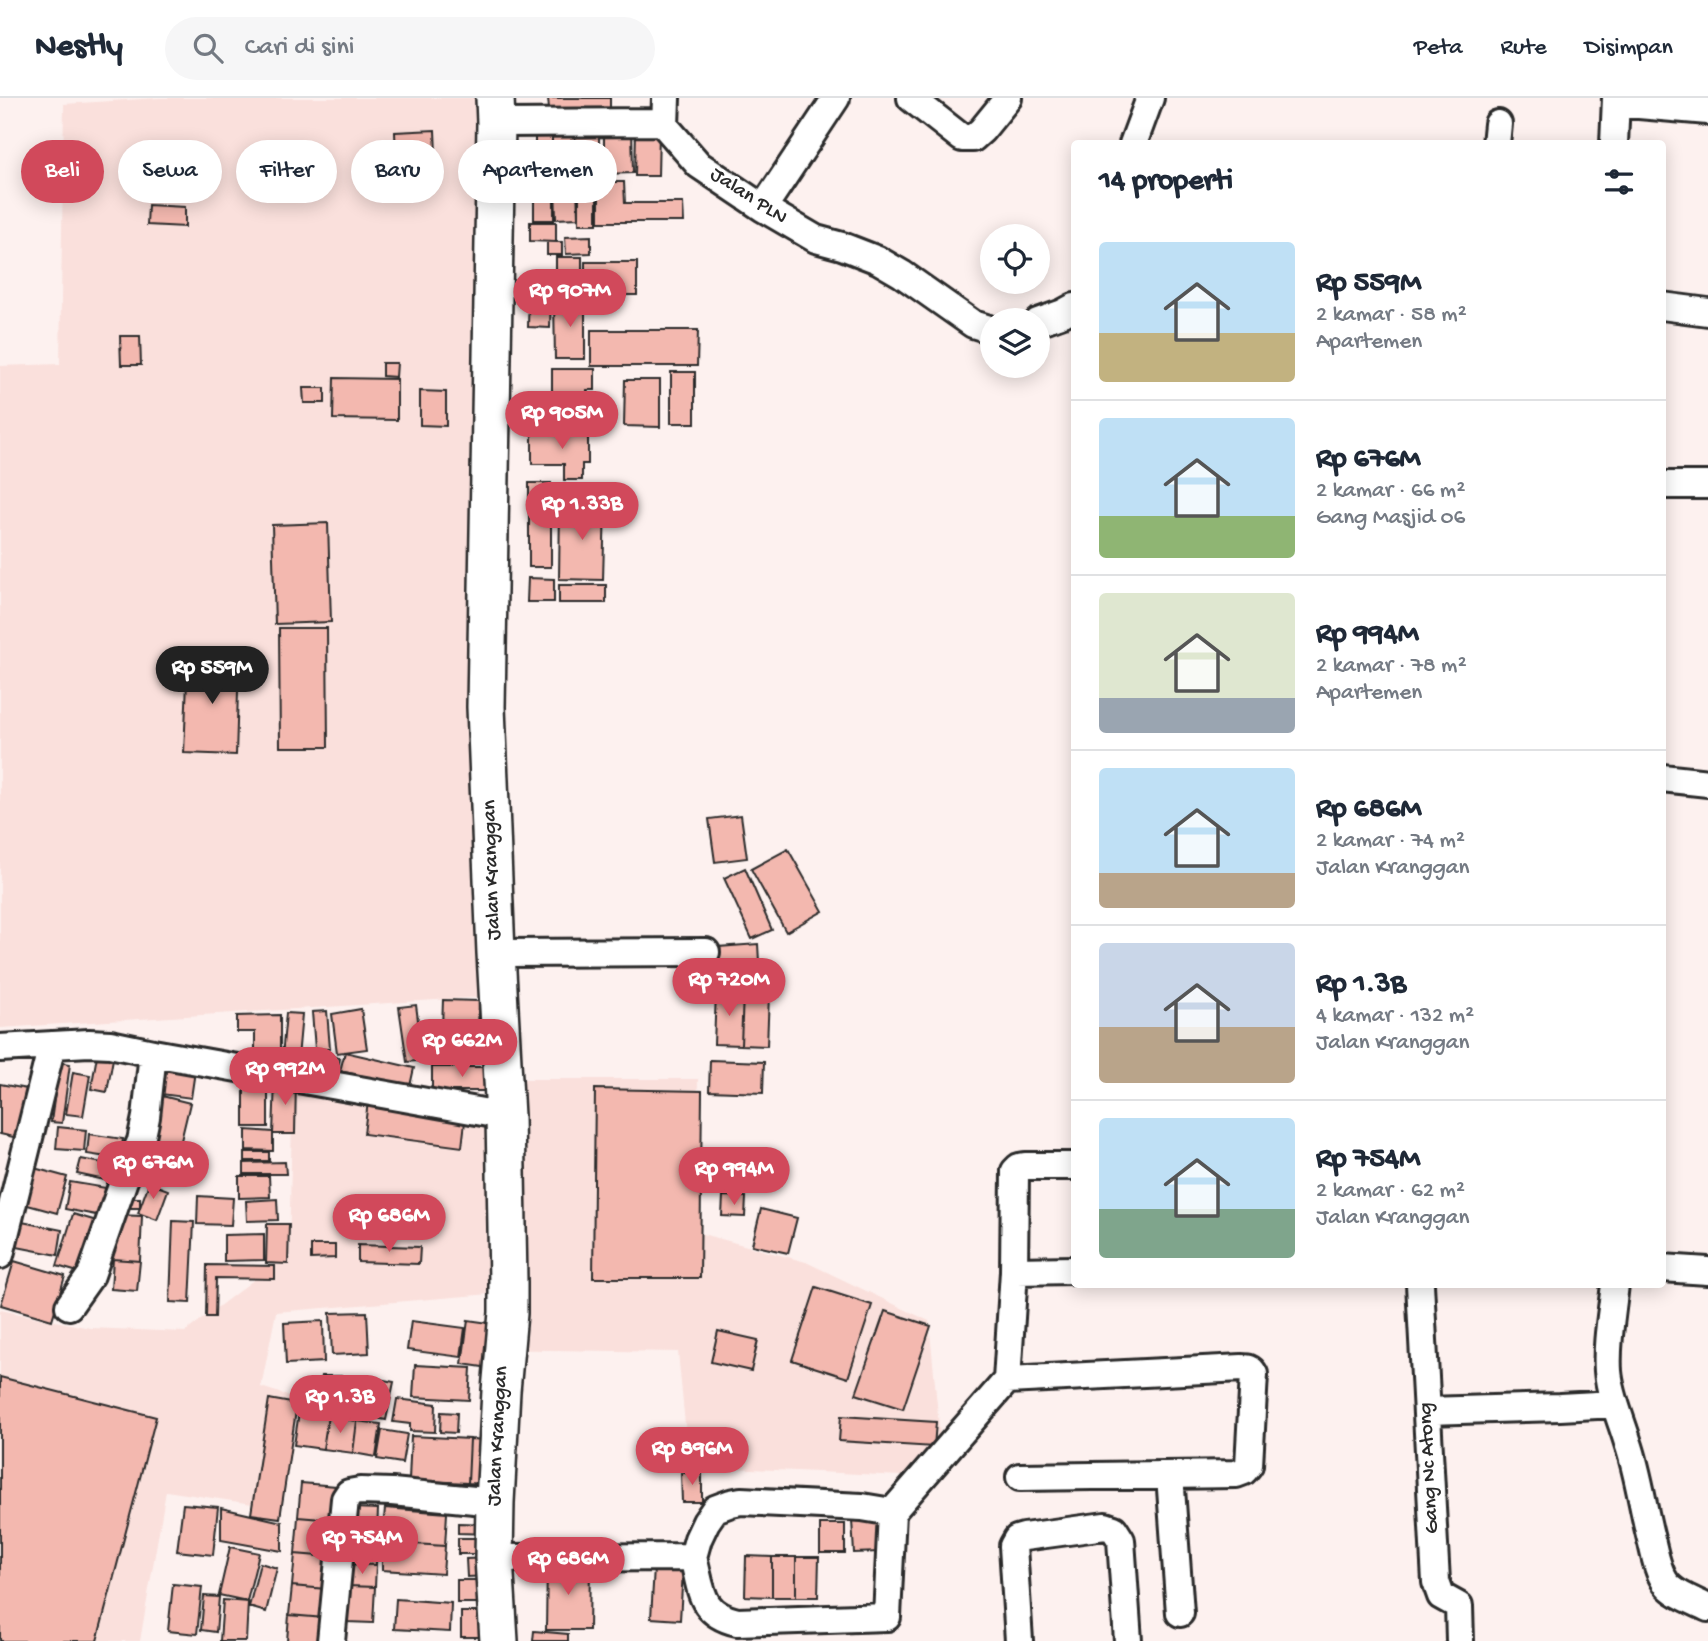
<!DOCTYPE html>
<html lang="id">
<meta charset="utf-8">
<style>
:root{--surface:#fff;--page:#f6f6f7;--text:#1f2937;--muted:#747a83;--line:#e0e1e3;--accent:#d1495b}
body{margin:0;font-family:"Gochi Hand",sans-serif;background:var(--page);color:var(--text);height:100vh;display:flex;flex-direction:column;font-size:26px;white-space:nowrap}
*{box-sizing:border-box;margin:0}
p{font-size:23px;color:var(--muted)}
.icon{flex:none;width:38px;height:38px;fill:none;stroke:currentColor;stroke-width:2;stroke-linecap:round;stroke-linejoin:round}
.map{position:relative;flex:1;overflow:hidden}
.side{position:absolute;left:1071px;top:42px;width:595px;height:1148px;display:flex;flex-direction:column;background:var(--surface);border-radius:7px;box-shadow:0 4px 18px #0003}
.side>*{flex:none}
.guide{position:absolute;left:21px;top:42px;width:665px;height:63px;display:flex;gap:14px}
.controls{position:absolute;left:980px;top:126px;display:grid;gap:14px}
.controls a{display:grid;place-items:center;width:70px;height:70px;border-radius:50%;background:var(--surface);box-shadow:0 4px 18px #0003;font-size:35px}
.price{position:absolute;translate:-50% -60px;padding:0 16px;border-radius:24px;background:var(--accent);color:#fff;font-size:23px;line-height:46px;filter:drop-shadow(0 2px 4px #0008)}
.price::after{content:'';position:absolute;left:50%;top:42px;width:21px;height:16px;margin-left:-10px;background:inherit;clip-path:polygon(0 0,100% 0,50% 100%)}
.price.on{background:#222;color:#fff}
ul{padding:0;list-style:none}
li{display:flex;align-items:center;gap:21px;height:175px;padding:0 28px}
li+li{border-top:2px solid var(--line)}
li span{display:grid;place-items:center;flex:none;width:196px;height:140px;border-radius:7px;color:#555}
li>.icon{margin-inline-start:auto}
span .icon{width:84px;height:84px;fill:#fffc;stroke-width:1}
li b{font-size:30px}
h2{display:flex;justify-content:space-between;align-items:center;height:84px;padding:0 28px;font-size:30px}
.tag{padding:0 24px;border-radius:32px;background:var(--surface);box-shadow:0 4px 18px #0003;font-size:24px;line-height:63px}
.tag.on{background:var(--accent);color:#fff}
header{display:flex;align-items:center;gap:42px;box-sizing:border-box;height:98px;padding:0 35px;background:var(--surface);border-bottom:2px solid var(--line)}
header strong{font-size:33px}
nav{display:flex;gap:38px;margin-inline-start:auto;font-size:24px}
.search{width:490px;height:63px;background:var(--page);display:flex;align-items:center;gap:18px;box-sizing:border-box;padding:0 24px;border-radius:38px;color:var(--muted);font-size:26px}
.map>svg:first-child{display:block}
.built{fill:#fae0dc}
.building{fill:#f3b8af;stroke:#2b2b2b;stroke-width:2}
.lines{fill:none;stroke-linecap:round;stroke-linejoin:round}
.street-casing{stroke:#2b2b2b;stroke-width:32}
.secondary-casing{stroke:#2b2b2b;stroke-width:42}
.street{stroke:#fff;stroke-width:26}
.secondary{stroke:#fff;stroke-width:37}
.labels{text-anchor:middle;dominant-baseline:central;stroke-width:5;stroke-linejoin:round;paint-order:stroke}
.street-label{font-size:21px;fill:#2b2b2b;stroke:#fff}
</style>
<header>
<strong>Nestly</strong>
<div class="search"><svg class="icon" aria-label="search" viewBox="0 0 24 24"><circle cx="10" cy="10" r="6"/><path d="M15 15l6 6"/></svg>Cari di sini</div>
<nav><a>Peta</a><a>Rute</a><a>Disimpan</a></nav>
</header>
<div class="map">
<svg width="1708" height="1543" viewBox="0 0 1708 1543">
<rect width="100%" height="100%" fill="#fdf1ef"/>
<filter id="ink" filterUnits="userSpaceOnUse"><feTurbulence type="fractalNoise" baseFrequency=".0143" numOctaves="2"/><feDisplacementMap in="SourceGraphic" scale="14" xChannelSelector="R" yChannelSelector="G"/><feConvolveMatrix kernelMatrix="1 2 1 2 8 2 1 2 1" color-interpolation-filters="sRGB"/></filter>
<g filter="url(#ink)">
<path class="built" d="M159 0H476L482 899 0 930V268L60 266 64 6Z
M293 974 488 1011 486 981H698L695 1134 806 1164 929 1223 944 1380 689 1368 678 1254 490 1251V1196L276 1214 261 1289 292 1299 272 1409 166 1393 140 1543H0V1212L90 1230 185 1234 289 1155Z"/>
<path class="building" d="M548 0H610V11H549Z
M604 30H632L633 75 604 76Z
M435 32 437 81 397 82 395 34Z
M636 32 659 33 658 78H635Z
M535 35H552V82H535Z
M552 35H575V82H552Z
M575 35H599V82H575Z
M534 84H554V122H534Z
M579 84H597V126H579Z
M599 84H624L625 105H683L684 124H599Z
M577 86 578 120 556 121 555 87Z
M148 107 185 109V129L147 127Z
M530 124H556V144L530 143Z
M591 138V155L566 156 565 139Z
M547 144H562V157H547Z
M556 159H582V195L556 196Z
M585 164H637V197H585Z
M529 194 551 195 550 230 528 229Z
M585 200V261H555L554 201Z
M591 232H698L697 268H591Z
M120 238H140L141 267H121Z
M382 265H397L396 279 382 278Z
M552 271H595V292H587V302H552Z
M671 274H695V325H671Z
M334 280 397 281V322L333 321Z
M625 282H660V329L624 328Z
M303 290H325V305H304Z
M420 293 446 294V328L420 327Z
M553 306H589V328L553 329Z
M532 334H588V366H582V382H564V366H532Z
M529 385H551V469H529Z
M560 407H605L603 482 559 481Z
M328 425 331 524 275 526 272 427Z
M528 480 554 481V504H527Z
M559 487H606V505H559Z
M279 530H327L328 649H280Z
M188 560 239 561 236 657 184 655Z
M741 717 747 760 715 764 709 721Z
M788 751 823 813 786 834 751 771Z
M745 770 772 832 752 841 724 780Z
M758 846 760 882 721 885 718 849Z
M716 894 743 895 741 947 714 946Z
M743 895 769 896 767 948 741 947Z
M443 902 479 903 477 959 441 958Z
M416 907 419 930 434 929 437 961 407 964 399 909Z
M361 911 367 951 337 955 332 916Z
M327 913 330 951H315L312 914Z
M286 915 302 916 298 960 282 959Z
M280 917V957H255V934H237V918Z
M98 952 114 955 107 994 91 991Z
M305 952 340 960 338 970 303 961Z
M345 954 414 970 410 988 340 973Z
M710 962 764 964 763 995 709 993Z
M59 964 70 966 62 1025 51 1024Z
M165 969 195 973 191 1000 161 996Z
M432 969H493V993H432Z
M73 974 90 977 83 1018 66 1016Z
M244 979H268V1029H244Z
M275 982H296L295 1036H273Z
M0 986 27 991 18 1040 0 1036Z
M595 991 702 993 700 1180H593Z
M158 997 190 1005 179 1051 147 1044Z
M368 1003 466 1015 462 1049 364 1036Z
M58 1029 86 1032 84 1053 56 1051Z
M246 1032 273 1034V1053L246 1052Z
M89 1036 123 1041 120 1061 87 1056Z
M245 1054H269V1063H245Z
M81 1061 108 1066 105 1082 77 1076Z
M285 1064 286 1076H244V1065Z
M34 1070 67 1079 57 1115 24 1106Z
M239 1078H269L270 1099 239 1100Z
M70 1084 106 1090 101 1118 65 1111Z
M149 1085 168 1092 157 1122 138 1115Z
M198 1098 233 1100 231 1127 197 1126Z
M723 1098 746 1099 745 1119 722 1118Z
M123 1100H140V1110H122Z
M277 1101 278 1122 247 1123 246 1103Z
M761 1111 797 1120 788 1155 752 1147Z
M73 1116 100 1124 85 1176 57 1168Z
M116 1117 142 1118 140 1163 113 1161Z
M173 1123 194 1124 190 1205 170 1204Z
M22 1124 62 1132 58 1157 17 1149Z
M267 1126H289L288 1166 266 1165Z
M264 1136V1162L224 1163V1137Z
M311 1147H335V1160L311 1161Z
M358 1147 420 1149 419 1166 358 1164Z
M113 1161 140 1163 137 1193 111 1191Z
M14 1163 65 1178 52 1222 1 1207Z
M207 1167 275 1168V1181L216 1180 215 1219H206Z
M816 1189 872 1207 848 1280 792 1262Z
M885 1213 931 1228 903 1311 856 1296Z
M367 1214 369 1255 332 1257 330 1215Z
M468 1222 496 1226 490 1270 462 1266Z
M323 1223 324 1264 286 1266 284 1225Z
M411 1223 465 1230 461 1259 407 1252Z
M718 1233 758 1242 751 1273 711 1264Z
M415 1267 471 1270 469 1302 413 1299Z
M321 1278H332L331 1308H321Z
M332 1278H348L347 1308H331Z
M0 1279 156 1319 97 1543H0Z
M369 1279 394 1284 386 1322 361 1317Z
M269 1301 297 1306 280 1420 251 1416Z
M397 1301 436 1306 435 1334 410 1333V1326L393 1324Z
M351 1303 362 1305 360 1315 350 1313Z
M299 1314 328 1318 323 1351 294 1347Z
M441 1314 457 1315 456 1335 440 1334Z
M328 1318 357 1323 353 1355 323 1351Z
M841 1318 936 1324 934 1349 839 1343Z
M357 1323 381 1326 376 1359 353 1355Z
M382 1332 407 1336 402 1365 377 1361Z
M411 1338 470 1341 468 1385 409 1382Z
M470 1341 489 1342 487 1386 468 1385Z
M681 1375H702V1404H682Z
M301 1385 336 1388 333 1422 298 1419Z
M183 1406 218 1409 213 1457 177 1453Z
M221 1410 282 1424V1453L221 1442Z
M352 1410 378 1411 377 1434 351 1433Z
M385 1410 447 1415 445 1448 382 1444Z
M298 1419 333 1422 330 1459 295 1456Z
M878 1421 880 1454 854 1455 852 1422Z
M458 1425 491 1426V1436L458 1435Z
M820 1426H845V1455H820Z
M351 1433 377 1434 376 1467 349 1466Z
M458 1440H494V1456H458Z
M382 1444 445 1448 443 1476 382 1472Z
M230 1449 259 1455 247 1503 219 1497Z
M295 1456 330 1459 326 1491 292 1488Z
M746 1458 772 1459V1499L745 1498Z
M772 1459H796V1499H772Z
M796 1459H819L818 1499H796Z
M488 1460 489 1478 467 1479 466 1461Z
M260 1465 277 1470 266 1514 249 1509Z
M349 1466 376 1467 375 1489 348 1488Z
M547 1466 590 1467 589 1532H546Z
M654 1470 683 1472 680 1522 651 1520Z
M457 1482H493V1505H457Z
M173 1486 202 1489 197 1536 168 1533Z
M292 1488 326 1491 324 1520 289 1517Z
M348 1488 375 1489 373 1525 347 1524Z
M204 1498 219 1499 216 1534 201 1532Z
M396 1501 451 1505 450 1534 394 1531Z
M223 1502 248 1504 246 1543H220Z
M461 1514H493V1539H461Z
M289 1517 324 1520 322 1543H287Z
M534 1533 568 1536V1543H533Z"/>
<g class="lines">
<defs>
<path id="street" d="M911 0 962 40H973L982 32 1008 0
M1616 5 1708 13
M496 25 659 24 665 28 699 67 763 110 816 141 842 148 878 162 902 176 973 226 992 232
M665 28 666 0
M1133 46 1150 0
M1496 46 1498 26
M1614 46 1616 0
M763 110 836 0
M1662 208 1708 214
M1038 224 1063 215 1074 209
M1662 387H1708
M1662 680 1708 685
M496 855 706 854
M0 950 89 945 110 946 153 955 505 1018
M0 1157 52 947
M1662 1170 1708 1173
M1014 1173 1074 1172
M1420 1186 1436 1484 1441 1498 1459 1508 1460 1543
M1615 1186C1612 1215 1606 1244 1608 1273 1610 1298 1621 1321 1628 1345 1639 1377 1643 1412 1652 1445 1655 1458 1658 1474 1666 1485 1675 1497 1695 1503 1708 1510
M69 1208 91 1177 124 1082 141 1043 146 1019 153 955
M1007 1282 1242 1270C1248 1270 1251 1270 1254 1276L1249 1367 1244 1373 1236 1376 1020 1379
M1427 1313 1560 1309 1615 1306
M1170 1377 1180 1515
M693 1459C702 1492 699 1515 737 1524L887 1519 892 1414 1007 1282 1014 1173 1015 1073 1019 1069 1025 1068H1074
M494 1460 693 1459 698 1441 706 1424 715 1411 731 1405 741 1403 862 1409 892 1414
M331 1543 345 1401 349 1395 360 1393 392 1394 495 1404
M1019 1543 1013 1448 1017 1441 1024 1439 1105 1428 1114 1431 1121 1442 1128 1543"/>
<path id="secondary" d="M495 0 496 25 486 609 496 855 505 1018 508 1184V1215L501 1293 495 1404 494 1460 499 1543"/>
</defs>
<use href="#street" class="street-casing"/>
<use href="#secondary" class="secondary-casing"/>
<use href="#street" class="street"/>
<use href="#secondary" class="secondary"/>
</g>
</g>
<g class="labels">
<g class="street-label">
<text transform="translate(748 99) rotate(33)">Jalan PLN</text>
<text transform="translate(493 772) rotate(-92)">Jalan Kranggan</text>
<text transform="translate(499 1338) rotate(-87)">Jalan Kranggan</text>
<text transform="translate(1430 1370) rotate(-93)">Gang Nc Atong</text>
</g>
</g>
</svg>
<div class="controls">
<a><svg class="icon" aria-label="locate" viewBox="0 0 24 24"><circle cx="12" cy="12" r="6"/><path d="M12 2v4M12 18v4M2 12h4M18 12h4"/></svg></a>
<a><svg class="icon" aria-label="layers" viewBox="0 0 24 24"><path d="M12 4l9 5-9 5-9-5zM3 14l9 5 9-5"/></svg></a>
</div>
<b class="price" style="left:570px;top:231px">Rp 907M</b>
<b class="price" style="left:562px;top:353px">Rp 905M</b>
<b class="price" style="left:582px;top:444px">Rp 1.33B</b>
<b class="price on" style="left:212px;top:608px">Rp 559M</b>
<b class="price" style="left:729px;top:920px">Rp 720M</b>
<b class="price" style="left:462px;top:981px">Rp 662M</b>
<b class="price" style="left:285px;top:1009px">Rp 992M</b>
<b class="price" style="left:153px;top:1103px">Rp 676M</b>
<b class="price" style="left:734px;top:1109px">Rp 994M</b>
<b class="price" style="left:389px;top:1156px">Rp 686M</b>
<b class="price" style="left:340px;top:1337px">Rp 1.3B</b>
<b class="price" style="left:692px;top:1389px">Rp 896M</b>
<b class="price" style="left:362px;top:1478px">Rp 754M</b>
<b class="price" style="left:568px;top:1499px">Rp 686M</b>
<div class="guide">
<a class="tag on">Beli</a>
<a class="tag">Sewa</a>
<a class="tag">Filter</a>
<a class="tag">Baru</a>
<a class="tag">Apartemen</a>
</div>
<section class="side">
<h2>14 properti<svg class="icon" aria-label="filters" viewBox="0 0 24 24"><path d="M4 7h16M4 17h16"/><circle cx="9" cy="7" r="2"/><circle cx="15" cy="17" r="2"/></svg></h2>
<ul>
<li><span style="background:linear-gradient(#bfe0f5 65%,#c2b280 0)"><svg class="icon" aria-label="home" viewBox="0 0 24 24"><path d="M3 11l9-7 9 7M6 9v11h12V9"/></svg></span><div><b>Rp 559M</b><p>2 kamar · 58 m²</p><p>Apartemen</p></div></li>
<li><span style="background:linear-gradient(#bfe0f5 70%,#8fb573 0)"><svg class="icon" aria-label="home" viewBox="0 0 24 24"><path d="M3 11l9-7 9 7M6 9v11h12V9"/></svg></span><div><b>Rp 676M</b><p>2 kamar · 66 m²</p><p>Gang Masjid 06</p></div></li>
<li><span style="background:linear-gradient(#dfe7d0 75%,#9aa5b1 0)"><svg class="icon" aria-label="home" viewBox="0 0 24 24"><path d="M3 11l9-7 9 7M6 9v11h12V9"/></svg></span><div><b>Rp 994M</b><p>2 kamar · 78 m²</p><p>Apartemen</p></div></li>
<li><span style="background:linear-gradient(#bfe0f5 75%,#b9a48a 0)"><svg class="icon" aria-label="home" viewBox="0 0 24 24"><path d="M3 11l9-7 9 7M6 9v11h12V9"/></svg></span><div><b>Rp 686M</b><p>2 kamar · 74 m²</p><p>Jalan Kranggan</p></div></li>
<li><span style="background:linear-gradient(#c9d6e8 60%,#b9a48a 0)"><svg class="icon" aria-label="home" viewBox="0 0 24 24"><path d="M3 11l9-7 9 7M6 9v11h12V9"/></svg></span><div><b>Rp 1.3B</b><p>4 kamar · 132 m²</p><p>Jalan Kranggan</p></div></li>
<li><span style="background:linear-gradient(#bfe0f5 65%,#7fa58c 0)"><svg class="icon" aria-label="home" viewBox="0 0 24 24"><path d="M3 11l9-7 9 7M6 9v11h12V9"/></svg></span><div><b>Rp 754M</b><p>2 kamar · 62 m²</p><p>Jalan Kranggan</p></div></li>
</ul>
</section>
</div>
